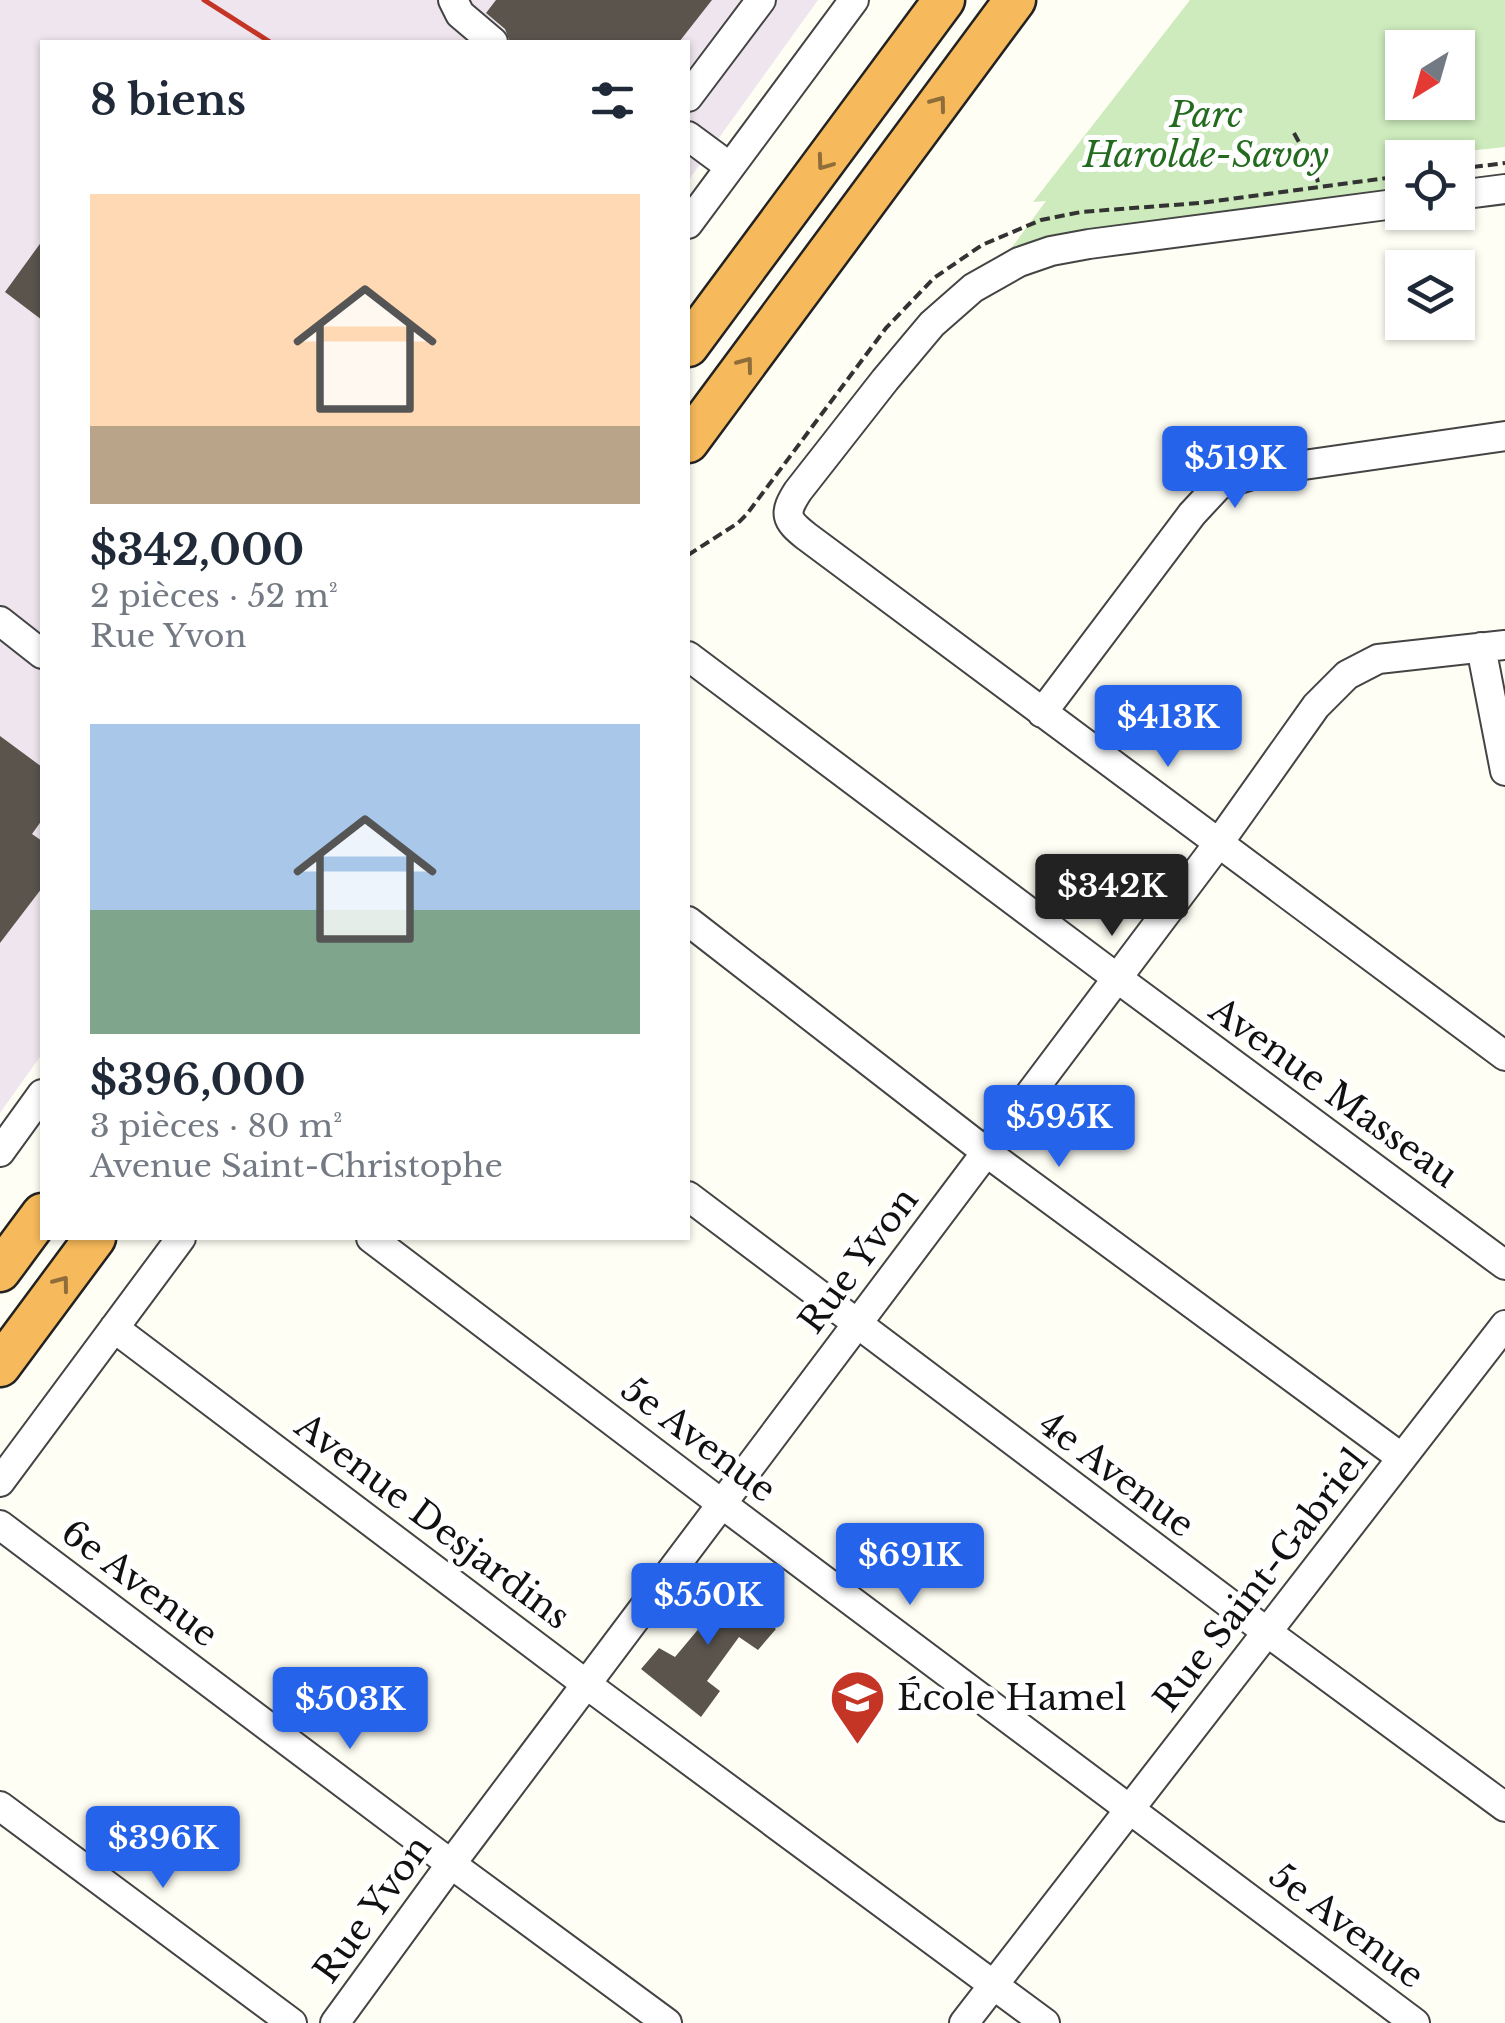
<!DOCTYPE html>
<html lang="fr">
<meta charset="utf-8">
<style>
:root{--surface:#fff;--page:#f6f6f7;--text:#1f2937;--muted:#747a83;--accent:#2563eb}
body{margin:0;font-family:"Libre Baskerville",serif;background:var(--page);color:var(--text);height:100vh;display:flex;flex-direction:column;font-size:38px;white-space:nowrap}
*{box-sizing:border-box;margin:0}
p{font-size:32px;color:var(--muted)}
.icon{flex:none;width:55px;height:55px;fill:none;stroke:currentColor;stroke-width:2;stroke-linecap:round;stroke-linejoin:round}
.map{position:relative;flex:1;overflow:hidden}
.sheet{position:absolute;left:40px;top:40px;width:650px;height:1200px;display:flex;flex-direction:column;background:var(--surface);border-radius:0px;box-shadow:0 2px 8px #0004}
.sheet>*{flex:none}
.needle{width:65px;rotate:217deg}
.tools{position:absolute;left:1385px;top:30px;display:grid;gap:20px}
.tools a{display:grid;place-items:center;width:90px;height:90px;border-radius:0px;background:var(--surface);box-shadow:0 2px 8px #0004;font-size:50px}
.price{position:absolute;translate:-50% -85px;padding:0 22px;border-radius:10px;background:var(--accent);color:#fff;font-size:32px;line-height:65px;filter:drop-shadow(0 2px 5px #0008)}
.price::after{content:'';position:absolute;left:50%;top:60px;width:30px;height:22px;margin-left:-15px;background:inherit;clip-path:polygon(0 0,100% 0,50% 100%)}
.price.current{background:#222;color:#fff}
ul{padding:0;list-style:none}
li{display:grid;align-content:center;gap:20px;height:530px;padding:0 50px}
li span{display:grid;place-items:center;height:310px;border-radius:0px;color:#555}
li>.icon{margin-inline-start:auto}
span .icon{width:180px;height:180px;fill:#fffc;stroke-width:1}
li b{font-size:42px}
h2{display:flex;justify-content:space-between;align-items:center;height:120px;padding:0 50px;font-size:42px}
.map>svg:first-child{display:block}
.industrial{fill:#efe5ee}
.green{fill:#cdebbc;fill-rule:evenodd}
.building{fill:#5a544d}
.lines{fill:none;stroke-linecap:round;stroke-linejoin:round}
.minor-casing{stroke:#444;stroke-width:32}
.highway-casing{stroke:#222;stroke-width:45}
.path{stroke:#333;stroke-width:4;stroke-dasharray:10 5;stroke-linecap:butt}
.minor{stroke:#fff;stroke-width:28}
.highway{stroke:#f6b95b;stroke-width:40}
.rail{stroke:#c43525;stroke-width:5}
.oneway{stroke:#8f6d3a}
.labels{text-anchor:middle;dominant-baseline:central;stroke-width:10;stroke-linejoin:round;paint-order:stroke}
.park-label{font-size:35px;font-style:italic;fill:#236b1e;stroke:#fff}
.street-label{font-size:35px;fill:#111;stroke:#fff}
.poi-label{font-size:35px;fill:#111;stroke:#fff;text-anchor:start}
</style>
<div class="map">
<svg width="1505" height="2023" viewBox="0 0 1505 2023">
<rect width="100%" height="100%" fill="#fffef4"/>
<path class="industrial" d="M0 0H818L688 181V42H42V1054L0 1113Z"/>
<path class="green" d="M1190 0H1505V147L1393 159 1402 167V188L1007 254 1046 201 1033 202ZM1402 48H1458V102H1402Z"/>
<path class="building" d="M496 0H712L679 42H510L505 29 486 13Z
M42 241V320L5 292Z
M0 736 42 767V820L32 834 42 841V888L0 943Z
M710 1578 776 1629 758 1650 739 1637 707 1681 720 1691 701 1717 641 1669 659 1648 675 1657 711 1614 692 1600Z"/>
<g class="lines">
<defs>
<path id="minor" d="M453 0 460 14 493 42
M688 97 761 0
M688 136 730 167
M1458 195 1505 189
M1402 203 1089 244 1051 251 1019 262 973 288 932 324 885 380 798 491C783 514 786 520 806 536L1505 1056
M688 224 854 0
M0 621 42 654
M1481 647 1505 771
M688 656 1117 978 1505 1265
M1042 713 1192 514 1219 485 1269 470 1505 436
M688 921 986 1152 1402 1458
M0 1152 42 1094
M688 1196 1267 1632 1505 1807
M371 1238 722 1504 1415 2023
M114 1328 586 1684 1045 2023
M0 1482 181 1238
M0 1525 451 1864 667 2023
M0 1806 292 2023
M335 2023 451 1864 1218 844 1316 706 1347 675 1378 659 1505 645
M964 2023 1505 1325"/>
<path id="highway" d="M688 346 944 0
M688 442 1015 0
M0 1271 42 1214
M0 1366 95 1238"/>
</defs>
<use href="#minor" class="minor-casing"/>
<use href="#highway" class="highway-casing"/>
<path class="path" d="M1294 133 1316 174 1319 187
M1458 169 1505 163
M688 555 738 523 747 514 886 328 934 278 982 245 1041 220 1081 212 1200 203 1402 176"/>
<use href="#minor" class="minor"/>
<use href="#highway" class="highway"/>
<path class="rail" d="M204 0 270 42"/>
</g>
<defs><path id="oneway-chevron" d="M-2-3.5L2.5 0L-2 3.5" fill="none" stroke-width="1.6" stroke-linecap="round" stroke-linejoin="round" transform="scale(2.5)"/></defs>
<g class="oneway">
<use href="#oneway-chevron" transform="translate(939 103) rotate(-53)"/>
<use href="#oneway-chevron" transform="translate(824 163) rotate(126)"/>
<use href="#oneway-chevron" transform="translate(746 364) rotate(-53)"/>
<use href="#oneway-chevron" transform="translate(62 1283) rotate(-53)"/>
</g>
<defs>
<symbol id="school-pin" viewBox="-11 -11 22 30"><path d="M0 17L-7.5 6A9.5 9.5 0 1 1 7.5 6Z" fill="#c43525" stroke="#fff"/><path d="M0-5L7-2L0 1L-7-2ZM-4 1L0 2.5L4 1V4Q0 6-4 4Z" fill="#fff"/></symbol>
</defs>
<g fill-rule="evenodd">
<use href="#school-pin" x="826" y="1666" width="63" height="86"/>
</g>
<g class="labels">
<g class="park-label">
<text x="1206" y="114">Parc<tspan x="1206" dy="40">Harolde-Savoy</tspan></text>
</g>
<g class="street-label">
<text transform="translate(1334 1092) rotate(36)">Avenue Masseau</text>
<text transform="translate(858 1260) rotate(-53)">Rue Yvon</text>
<text transform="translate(699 1439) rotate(37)">5e Avenue</text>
<text transform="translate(1117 1474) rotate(37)">4e Avenue</text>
<text transform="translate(433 1521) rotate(37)">Avenue Desjardins</text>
<text transform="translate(1260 1580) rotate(-52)">Rue Saint-Gabriel</text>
<text transform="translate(140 1583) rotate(37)">6e Avenue</text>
<text transform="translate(372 1909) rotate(-54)">Rue Yvon</text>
<text transform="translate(1347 1925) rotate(37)">5e Avenue</text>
</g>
<g class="poi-label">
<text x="897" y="1697">École Hamel</text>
</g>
</g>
</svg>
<div class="tools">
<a><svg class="needle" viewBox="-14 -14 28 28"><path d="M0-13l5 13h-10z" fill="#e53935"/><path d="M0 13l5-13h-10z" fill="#747a83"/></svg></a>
<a><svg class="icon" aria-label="locate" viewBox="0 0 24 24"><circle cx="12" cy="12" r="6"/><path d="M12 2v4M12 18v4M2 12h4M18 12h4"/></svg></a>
<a><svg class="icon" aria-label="layers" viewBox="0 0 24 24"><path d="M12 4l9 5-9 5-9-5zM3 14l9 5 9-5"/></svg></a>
</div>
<b class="price" style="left:1235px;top:511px">$519K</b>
<b class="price" style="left:1168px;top:770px">$413K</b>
<b class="price current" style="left:1112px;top:939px">$342K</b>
<b class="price" style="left:1059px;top:1170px">$595K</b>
<b class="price" style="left:910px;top:1608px">$691K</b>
<b class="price" style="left:708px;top:1648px">$550K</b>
<b class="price" style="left:350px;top:1752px">$503K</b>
<b class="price" style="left:163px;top:1891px">$396K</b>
<section class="sheet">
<h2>8 biens<svg class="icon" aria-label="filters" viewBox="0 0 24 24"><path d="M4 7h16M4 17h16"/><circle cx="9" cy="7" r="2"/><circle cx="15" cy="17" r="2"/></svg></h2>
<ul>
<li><span style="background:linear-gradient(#ffd9b3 75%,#b9a48a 0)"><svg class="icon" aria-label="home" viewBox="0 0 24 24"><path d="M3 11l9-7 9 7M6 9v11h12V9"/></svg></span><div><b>$342,000</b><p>2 pièces · 52 m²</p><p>Rue Yvon</p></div></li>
<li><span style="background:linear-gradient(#a9c7e8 60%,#7fa58c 0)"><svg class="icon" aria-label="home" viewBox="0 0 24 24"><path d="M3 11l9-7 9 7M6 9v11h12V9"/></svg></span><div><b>$396,000</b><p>3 pièces · 80 m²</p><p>Avenue Saint-Christophe</p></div></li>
</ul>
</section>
</div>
